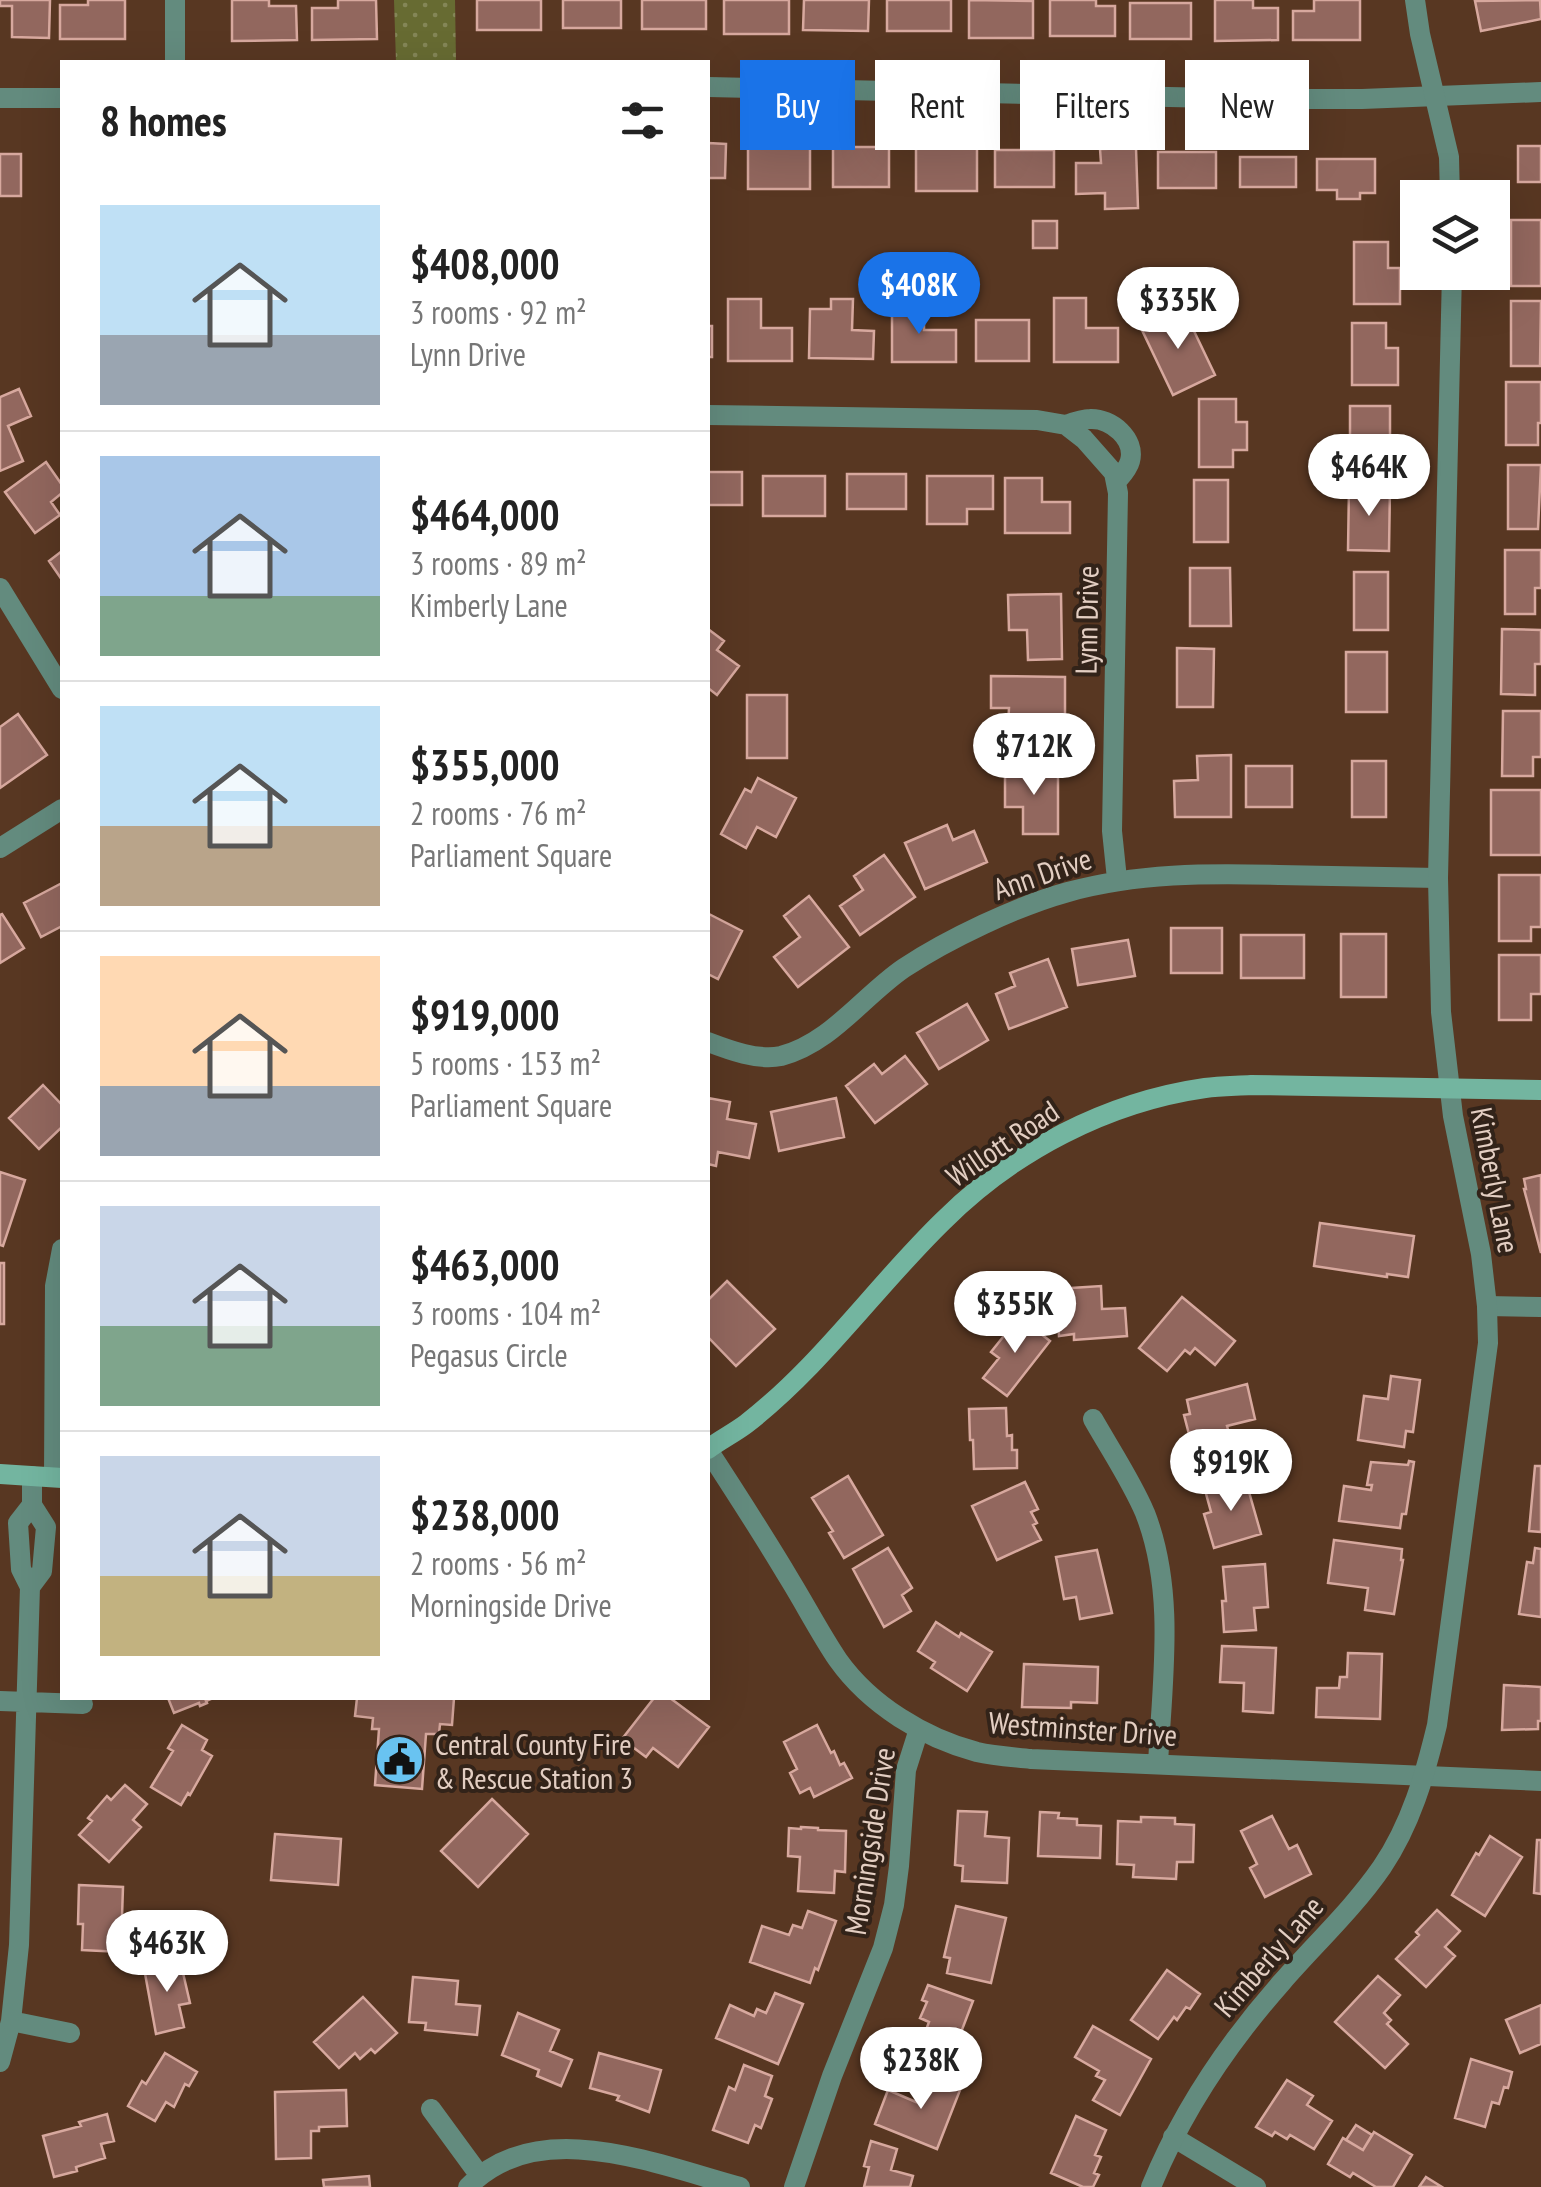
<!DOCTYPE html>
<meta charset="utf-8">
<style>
:root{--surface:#fff;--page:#f2f2f2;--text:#222;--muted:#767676;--line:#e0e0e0;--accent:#1a73e8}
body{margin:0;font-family:"PT Sans Narrow",sans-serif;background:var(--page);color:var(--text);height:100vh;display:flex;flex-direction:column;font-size:38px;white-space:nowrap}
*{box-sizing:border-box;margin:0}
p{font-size:32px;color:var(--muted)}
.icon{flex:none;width:55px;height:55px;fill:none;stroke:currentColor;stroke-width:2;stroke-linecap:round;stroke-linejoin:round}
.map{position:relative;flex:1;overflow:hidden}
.details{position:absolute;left:60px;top:60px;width:650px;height:1640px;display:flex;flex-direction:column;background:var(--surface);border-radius:0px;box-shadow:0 10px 40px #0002}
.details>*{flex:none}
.banner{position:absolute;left:740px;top:60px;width:650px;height:90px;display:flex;gap:20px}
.tools{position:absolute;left:1400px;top:180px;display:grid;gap:20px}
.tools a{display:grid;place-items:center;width:110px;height:110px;border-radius:0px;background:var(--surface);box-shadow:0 10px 40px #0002;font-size:50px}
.price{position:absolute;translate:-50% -85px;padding:0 22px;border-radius:35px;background:#fff;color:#222;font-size:32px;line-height:65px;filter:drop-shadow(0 2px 5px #0008)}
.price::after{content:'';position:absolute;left:50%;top:60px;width:30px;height:22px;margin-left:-15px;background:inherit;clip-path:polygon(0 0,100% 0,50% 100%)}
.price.selected{background:var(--accent);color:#fff}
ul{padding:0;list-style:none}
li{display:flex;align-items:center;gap:30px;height:250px;padding:0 40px}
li+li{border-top:2px solid var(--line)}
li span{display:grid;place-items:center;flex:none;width:280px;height:200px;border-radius:0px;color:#555}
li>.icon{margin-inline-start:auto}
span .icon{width:120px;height:120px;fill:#fffc;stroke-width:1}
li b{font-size:42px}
h2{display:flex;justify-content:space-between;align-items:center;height:120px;padding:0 40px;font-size:42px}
.tag{padding:0 35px;border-radius:0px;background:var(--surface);box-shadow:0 10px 40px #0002;font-size:35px;line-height:90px}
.tag.selected{background:var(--accent);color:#fff}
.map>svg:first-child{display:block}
.park{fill:url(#park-dots)}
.building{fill:#92675e;stroke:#d7a89e;stroke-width:2.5}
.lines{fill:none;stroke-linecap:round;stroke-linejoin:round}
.minor{stroke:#638b7e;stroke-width:20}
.tertiary{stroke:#638b7e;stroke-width:20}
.secondary{stroke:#73b5a0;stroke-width:20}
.labels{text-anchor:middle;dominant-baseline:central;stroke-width:8;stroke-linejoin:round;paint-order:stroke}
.street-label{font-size:30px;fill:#e3cec2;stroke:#322319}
.poi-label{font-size:30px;fill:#e3cec2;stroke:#322319;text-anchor:start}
</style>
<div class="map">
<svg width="1541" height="2187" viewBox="0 0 1541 2187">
<defs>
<pattern id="park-dots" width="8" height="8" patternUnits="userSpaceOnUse" patternTransform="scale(2.5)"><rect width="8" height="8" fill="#676b32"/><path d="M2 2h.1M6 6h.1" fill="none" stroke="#848657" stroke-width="1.8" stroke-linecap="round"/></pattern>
</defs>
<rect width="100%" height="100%" fill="#583722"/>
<path class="park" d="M394 0H455L456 62H396Z"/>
<path class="building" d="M0 0H50L49 38 12 37V6H0Z
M88 0H125V39H60V5H88Z
M232 0H269V6H296L297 40 232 41Z
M338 0H376L377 39 312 40V8H338Z
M477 0H541V30H477Z
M563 0H621V28H563Z
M642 0H706V29H642Z
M724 0H789V34H724Z
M804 0H869L868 31 803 30Z
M887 0H951V31H887Z
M969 0 1033 1V38H969Z
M1050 0H1096V6H1115V36H1050Z
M1215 0H1253V8H1278V40L1215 41Z
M1314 0H1360V40H1293V11H1314Z
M1540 0 1541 19 1481 31 1475 1Z
M1130 3H1191V39H1130Z
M708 143 726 144 725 178H708Z
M748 145H810V189H748Z
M916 146H977V191H916Z
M1518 146H1541V182H1518Z
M833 147H889V187H833Z
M1136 148 1138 208 1105 209V193L1076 194V163H1101L1100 149Z
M995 150H1054V187H995Z
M1158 152H1216V188H1158Z
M0 154H21V196H0Z
M1240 157H1296V187H1240Z
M1317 159H1375V193H1360V199H1337V190H1317Z
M1511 220H1541V286H1511Z
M1033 221H1057V248H1033Z
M1354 242H1388V268H1400V304H1354Z
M1054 298H1086V328H1118V362H1054Z
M728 299H761V328H792V361H728Z
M831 299H853L852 330 874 331 873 359 809 358 810 309H831Z
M1511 301H1541L1540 366H1511Z
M892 302H924V330H956V362H892Z
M1183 308 1215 375 1173 395 1141 328Z
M976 320H1029V361H976Z
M1352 323H1386V348H1398V385H1352Z
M708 326H712V357H708Z
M1506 382H1541V423H1538V445H1506Z
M19 389 31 416 8 426 23 461 0 471V397Z
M1199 399H1236V422H1247V450H1233V467H1199Z
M1350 406H1390V467H1350Z
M46 462 62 485V493L51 502 60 515 35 533 5 492Z
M1508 465H1541L1538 529H1508Z
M708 472H742V505H708Z
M847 474H906V509H847Z
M763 476H825V516H763Z
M927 476H993V509H967V524H927Z
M1005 478H1042V502H1070V533H1005Z
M1194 480H1228V542H1194Z
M1349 487H1390L1389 551 1348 550Z
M1505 550H1541V588H1535V614H1505Z
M62 551V580L49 561Z
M1190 568H1230L1231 626H1190Z
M1354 572H1388V630H1354Z
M1061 594 1062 659 1028 660 1027 630H1009L1008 595Z
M708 629 724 641 717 650 739 666 717 695 708 688Z
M1502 629 1541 630V664H1535V695L1501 694Z
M1177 648 1214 649 1213 707H1177Z
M1346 652H1387V712H1346Z
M991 676 1065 677V743L1025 742V726H1008L1009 708H991Z
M747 695H787V758H747Z
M1503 711H1541V757H1533V776H1502Z
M18 714 47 755 0 788V727Z
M1231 755V817H1175L1174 781 1198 780 1197 756Z
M1352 761H1386V817H1352Z
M1246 766H1292V807H1246Z
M1005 769H1058V834H1023V807H1005Z
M758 778 796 798 776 837 757 827 746 848 721 834 745 789 751 792Z
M1491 790H1541V855H1491Z
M947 825 953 840 974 831 987 862 925 889 905 843Z
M884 855 915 897 860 935 840 906 863 890 854 876Z
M1499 875H1541V927H1531V941H1499Z
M62 883V926L41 937 24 903Z
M809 896 849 947 798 987 774 957 800 937 784 916Z
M2 914 24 948 0 963V915Z
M709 914 742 931 718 979 708 974Z
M1171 928H1222V973H1171Z
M1341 934H1386V997H1341Z
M1241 935H1304V978H1241Z
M1128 940 1135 976 1078 985 1072 949Z
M1499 955H1541V994H1531V1020H1499Z
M1048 959 1067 1007 1009 1029 996 994 1015 986 1010 973Z
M967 1004 988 1040 939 1069 917 1033Z
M905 1056 927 1084 875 1123 846 1086 874 1064 882 1074Z
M43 1085 62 1105V1127L39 1149 9 1118Z
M708 1098 730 1102 727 1119 756 1124 749 1158 718 1152 716 1166 708 1164Z
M836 1098 844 1137 779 1151 771 1112Z
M0 1172 25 1180 3 1246 0 1245Z
M1541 1175V1253L1524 1189H1526L1524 1179Z
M1320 1223 1414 1236 1408 1277 1387 1274V1277L1314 1266Z
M0 1263H4V1324H0Z
M727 1281 775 1329 736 1366 708 1337V1300Z
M1101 1286 1102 1309 1125 1308 1127 1336 1074 1340V1334L1059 1336 1056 1289Z
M1182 1297 1235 1341 1215 1365 1195 1348 1190 1354 1185 1350 1167 1371 1139 1348Z
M1019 1317 1050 1341 1007 1396 983 1378 999 1358 991 1352Z
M1391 1376 1420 1380 1413 1432 1406 1431 1404 1447 1358 1440 1364 1396 1388 1399Z
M1247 1384 1255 1419 1227 1426 1231 1440 1221 1442 1225 1458 1197 1465 1184 1415 1190 1414 1187 1400Z
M1006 1408 1007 1436 1012 1435V1450H1017V1468L974 1469 973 1440H970L969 1409Z
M1409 1461 1414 1462 1406 1514H1402L1400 1528 1339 1521 1344 1486 1371 1490 1372 1485H1367L1371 1462 1408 1465Z
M1535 1466H1541V1532L1529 1531Z
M848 1476 883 1535 844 1558 829 1533 833 1531 812 1498Z
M1245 1478 1261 1534 1214 1548 1204 1514 1211 1512 1205 1490Z
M1025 1482 1038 1509 1031 1512 1037 1523 1033 1525 1041 1540 997 1560 972 1506Z
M1334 1540 1402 1549 1401 1560H1403L1394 1614 1365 1610 1368 1588 1328 1583Z
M888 1548 912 1588 902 1595 911 1611 884 1627 853 1569Z
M1535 1548 1541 1549V1617L1519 1614 1527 1562 1533 1563Z
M1097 1550 1112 1613 1080 1619 1076 1597 1064 1599 1056 1557Z
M1265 1564 1268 1607 1254 1608 1256 1630 1224 1632 1222 1601H1226L1223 1567Z
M936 1622 959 1637 961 1633 992 1652 967 1691 931 1668 935 1662 918 1651Z
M1222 1646 1276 1648 1273 1713 1243 1711 1244 1683 1220 1682Z
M1348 1653 1382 1654 1380 1719 1316 1717 1317 1688H1339L1340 1677H1347Z
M1024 1664 1098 1667 1097 1703 1071 1702V1708L1022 1707Z
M1504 1685 1541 1687V1721H1538V1729L1502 1730Z
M168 1698H213L206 1701 207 1703 200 1706 199 1703 174 1713Z
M357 1698H454L452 1725 440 1724 439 1734H426L422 1789 375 1785 379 1729H372L373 1718 355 1716Z
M654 1698H670L709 1727 678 1767 653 1748 646 1757 622 1739Z
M182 1725 207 1740 202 1750 212 1756 190 1795 188 1793 181 1805 151 1787 173 1751 168 1748Z
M817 1725 831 1753 834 1751 840 1765 844 1763 852 1778 814 1797 810 1788 800 1793 790 1773 797 1769 784 1742Z
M125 1785 147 1804 133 1820 141 1827 109 1862 79 1835 92 1821 88 1818 107 1796 111 1800Z
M492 1799 528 1834 478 1887 441 1851Z
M958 1811 987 1812 985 1836 1009 1838 1007 1883 962 1881 963 1866 955 1865Z
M1040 1812 1059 1813 1058 1818 1077 1819V1825L1101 1826 1100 1858 1038 1856Z
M1272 1816 1289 1849 1297 1845 1311 1874 1265 1897 1250 1868 1257 1864 1241 1831Z
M1141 1817 1175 1818V1824L1194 1825 1193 1862H1177L1176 1879 1133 1877 1134 1865 1117 1864 1118 1821 1141 1822Z
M801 1827 818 1828V1830L846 1831 845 1872 835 1871 834 1893 798 1891 800 1857 788 1856 789 1828 801 1829Z
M275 1834 341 1839 338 1885 271 1880Z
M1490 1836 1522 1857 1485 1916 1452 1895 1476 1853 1479 1855Z
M1537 1840H1541V1894L1534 1893Z
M79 1885 123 1887 122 1917H125L124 1925H122L121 1952 82 1950 83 1924H78Z
M956 1906 1006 1918 991 1983 947 1973 950 1958 944 1957Z
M1437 1910 1460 1931 1445 1947 1455 1956 1426 1987 1396 1959 1419 1935 1416 1932Z
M808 1911 836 1921 818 1970 815 1968 810 1983 750 1962 762 1926 789 1935 793 1925 802 1928Z
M180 1960 190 2003 179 2005 184 2027 156 2034 144 1968Z
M1167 1970 1200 1994 1190 2009 1186 2007 1177 2020 1174 2017 1158 2039 1131 2020Z
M1378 1976 1400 1995 1384 2013 1391 2020 1387 2024 1408 2044 1385 2068 1335 2022Z
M413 1977 458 1981 456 2004 480 2006 477 2035 425 2030 426 2023 409 2022Z
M928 1985 973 2001 950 2061 919 2049 929 2022 920 2018 927 2002 922 2000Z
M775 1993 803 2004 778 2064 716 2038 730 2005 754 2016 757 2009 766 2013Z
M363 1997 397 2033 375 2053 371 2049 360 2059 355 2053 339 2068 314 2042Z
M1541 2005V2044L1520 2053 1506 2020Z
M518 2013 559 2030 550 2051 572 2060 561 2086 537 2076 539 2070 502 2055Z
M1093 2026 1151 2059 1120 2115 1093 2100 1105 2080 1096 2076 1099 2071 1075 2057Z
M165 2053 197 2072 189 2086 185 2084 174 2107 166 2102 155 2121 128 2106 142 2081 146 2084Z
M599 2053 661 2070 649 2112 617 2100 619 2096 590 2088Z
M1471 2059 1512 2072 1508 2088 1504 2087 1499 2104 1492 2102 1485 2127 1455 2118Z
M744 2065 772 2076 765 2096 772 2099 761 2128 755 2125 748 2143 713 2130 729 2087 735 2090Z
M933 2074 962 2085 937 2149 875 2124 888 2090 916 2102 919 2095 924 2097Z
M1287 2080 1313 2096 1307 2105 1332 2121 1314 2149 1290 2135 1287 2139 1275 2132 1272 2136 1256 2127Z
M346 2090 347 2126 319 2127V2131H311V2158L276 2159 275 2092Z
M107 2114 114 2141 101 2144 105 2158 76 2167 77 2171 54 2177 43 2136 81 2126 79 2122Z
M1076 2116 1106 2130 1095 2155 1101 2157 1094 2173 1099 2175 1093 2187H1083L1051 2173Z
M1356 2125 1372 2135 1363 2150 1346 2140Z
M1374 2132 1412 2155 1393 2187H1376L1353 2173 1350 2177 1328 2164 1343 2138 1363 2150Z
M871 2141 897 2149 891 2170 913 2176 910 2187H864L869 2167 864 2166Z
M369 2176 370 2187H324L323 2180Z
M1426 2177 1442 2187H1419Z"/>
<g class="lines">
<path class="minor" d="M175 62V0
M708 87 1263 99H1362L1541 92
M0 98H62
M708 415 1037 420 1066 425 1084 439 1114 473 1118 493 1112 831 1117 879
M1066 425C1074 422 1082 419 1090 419 1111 418 1136 439 1130 461 1128 469 1121 476 1116 482
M0 588 62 689
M0 848 62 809
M708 1042C729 1050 758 1061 781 1056 831 1043 863 996 904 968 948 939 1017 906 1068 892 1137 873 1208 873 1279 875 1332 876 1385 877 1438 878
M1487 1306 1541 1307
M1093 1419C1110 1449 1132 1482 1145 1513 1176 1592 1162 1682 1158 1764
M708 1450C736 1493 764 1536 790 1580 806 1606 821 1635 838 1660 870 1705 924 1738 977 1752 994 1756 1013 1757 1031 1759L1541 1781
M54 1477 55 1286 62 1249
M30 1587 21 1569 18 1523 32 1505
M0 1701 83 1704
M11 2021 70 2033
M0 2062 11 2021 19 1945 30 1587 42 1571 46 1527 32 1505V1476
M431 2109 480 2176
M1173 2137 1256 2187
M468 2187C537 2114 658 2165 740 2187
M794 2187 832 2076 883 1948 894 1905 899 1866 906 1770 919 1729"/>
<path class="tertiary" d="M1415 0 1420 34 1449 157 1450 198
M1151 2187C1182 2111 1228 2043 1282 1982 1315 1944 1353 1909 1382 1867 1411 1824 1425 1775 1437 1725L1488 1343 1487 1306 1481 1254 1453 1116 1441 1012 1438 878 1452 272"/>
<path class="secondary" d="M708 1449C720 1440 734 1433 746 1424 821 1366 876 1286 943 1221 1013 1151 1107 1102 1205 1088 1220 1086 1236 1086 1251 1085L1541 1090
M0 1474 62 1478"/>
</g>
<defs>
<symbol id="civic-disc" viewBox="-11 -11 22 22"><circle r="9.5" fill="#69c3f1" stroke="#322319"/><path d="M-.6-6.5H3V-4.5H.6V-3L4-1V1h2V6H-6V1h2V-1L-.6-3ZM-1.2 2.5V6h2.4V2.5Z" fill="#111"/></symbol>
</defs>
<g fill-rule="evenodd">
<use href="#civic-disc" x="372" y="1732" width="55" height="55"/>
</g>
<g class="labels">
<g class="street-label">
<text transform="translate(1086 620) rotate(-89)">Lynn Drive</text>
<text transform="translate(1042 873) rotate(-19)">Ann Drive</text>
<text transform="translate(1002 1143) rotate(-34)">Willott Road</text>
<text transform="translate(1496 1180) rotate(79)">Kimberly Lane</text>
<text transform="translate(1083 1728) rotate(4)">Westminster Drive</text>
<text transform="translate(869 1841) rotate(-81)">Morningside Drive</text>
<text transform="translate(1268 1956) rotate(-49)">Kimberly Lane</text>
</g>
<g class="poi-label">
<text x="435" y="1743">Central County Fire<tspan x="435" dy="34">&amp; Rescue Station 3</tspan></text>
</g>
</g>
</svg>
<div class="tools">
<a><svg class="icon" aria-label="layers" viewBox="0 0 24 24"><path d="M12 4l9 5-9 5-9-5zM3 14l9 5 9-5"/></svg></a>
</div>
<b class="price selected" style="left:919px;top:337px">$408K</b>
<b class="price" style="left:1178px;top:352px">$335K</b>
<b class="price" style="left:1369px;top:519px">$464K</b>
<b class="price" style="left:1034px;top:798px">$712K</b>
<b class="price" style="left:1015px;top:1356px">$355K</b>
<b class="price" style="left:1231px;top:1514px">$919K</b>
<b class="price" style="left:167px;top:1995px">$463K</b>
<b class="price" style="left:921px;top:2112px">$238K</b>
<div class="banner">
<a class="tag selected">Buy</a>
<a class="tag">Rent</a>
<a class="tag">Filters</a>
<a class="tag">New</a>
</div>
<section class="details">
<h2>8 homes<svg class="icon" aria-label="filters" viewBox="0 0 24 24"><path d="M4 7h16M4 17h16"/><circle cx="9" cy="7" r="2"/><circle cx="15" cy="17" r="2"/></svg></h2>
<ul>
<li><span style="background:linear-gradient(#bfe0f5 65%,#9aa5b1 0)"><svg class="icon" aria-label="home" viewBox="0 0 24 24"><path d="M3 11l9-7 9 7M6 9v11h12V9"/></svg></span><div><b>$408,000</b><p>3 rooms · 92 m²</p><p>Lynn Drive</p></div></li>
<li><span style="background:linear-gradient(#a9c7e8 70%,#7fa58c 0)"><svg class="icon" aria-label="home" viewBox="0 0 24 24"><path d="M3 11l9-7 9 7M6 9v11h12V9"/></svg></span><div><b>$464,000</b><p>3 rooms · 89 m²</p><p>Kimberly Lane</p></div></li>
<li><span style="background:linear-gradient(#bfe0f5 60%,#b9a48a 0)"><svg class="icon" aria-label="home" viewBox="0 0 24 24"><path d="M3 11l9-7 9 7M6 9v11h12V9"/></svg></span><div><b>$355,000</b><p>2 rooms · 76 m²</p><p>Parliament Square</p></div></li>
<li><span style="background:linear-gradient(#ffd9b3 65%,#9aa5b1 0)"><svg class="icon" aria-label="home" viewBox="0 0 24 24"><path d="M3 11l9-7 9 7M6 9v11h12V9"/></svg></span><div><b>$919,000</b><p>5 rooms · 153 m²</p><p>Parliament Square</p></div></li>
<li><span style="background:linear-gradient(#c9d6e8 60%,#7fa58c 0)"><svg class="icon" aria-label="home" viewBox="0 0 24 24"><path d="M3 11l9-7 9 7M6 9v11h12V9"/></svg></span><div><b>$463,000</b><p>3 rooms · 104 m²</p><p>Pegasus Circle</p></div></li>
<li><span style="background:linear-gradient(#c9d6e8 60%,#c2b280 0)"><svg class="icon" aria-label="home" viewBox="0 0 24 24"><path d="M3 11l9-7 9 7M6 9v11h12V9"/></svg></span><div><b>$238,000</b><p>2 rooms · 56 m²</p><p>Morningside Drive</p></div></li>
</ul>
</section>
</div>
